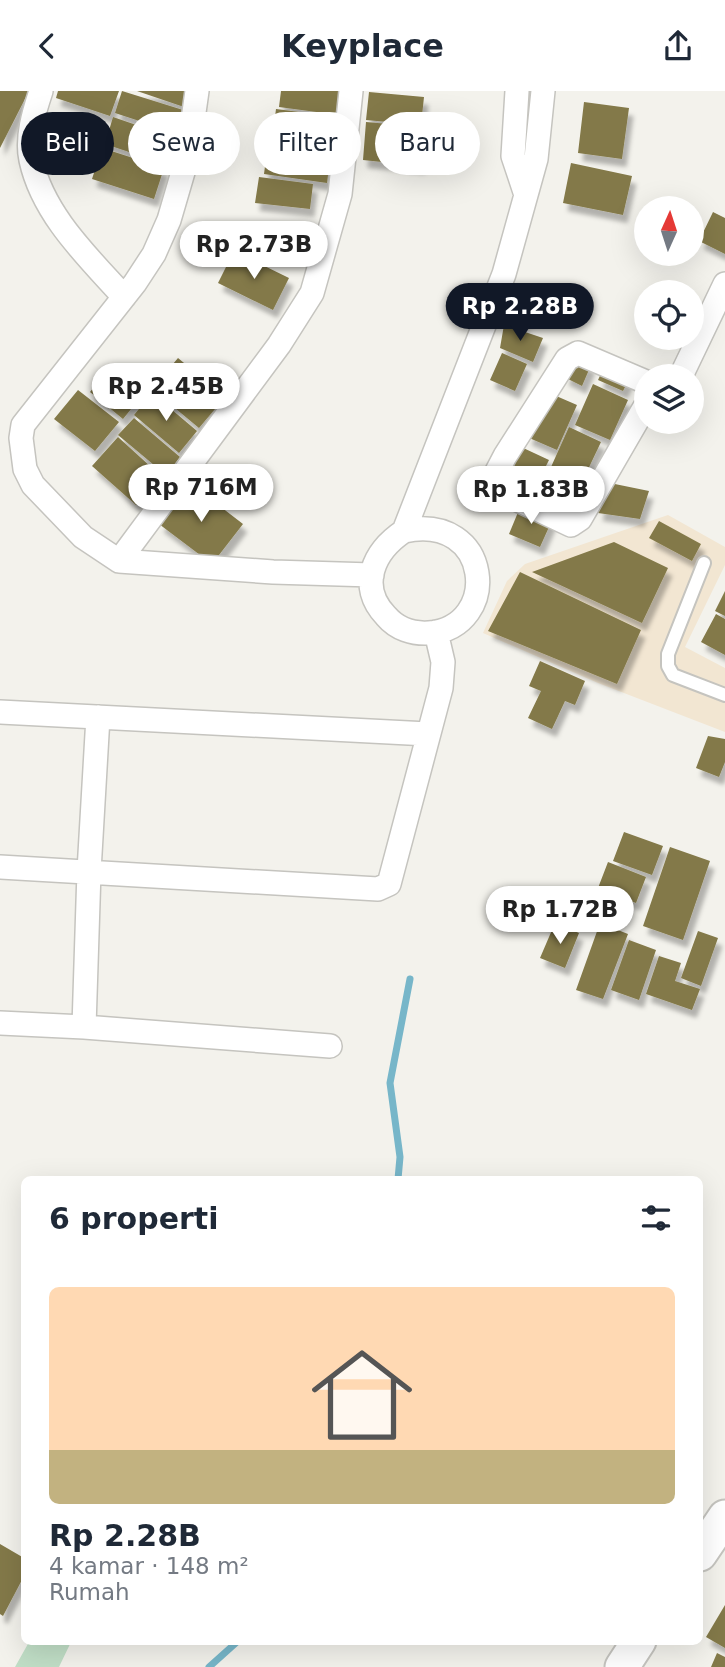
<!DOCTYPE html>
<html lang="id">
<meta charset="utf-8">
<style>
:root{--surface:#fff;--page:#f6f6f7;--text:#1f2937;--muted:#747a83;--accent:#111827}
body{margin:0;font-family:"DejaVu Sans",sans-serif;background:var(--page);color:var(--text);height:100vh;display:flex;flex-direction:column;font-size:26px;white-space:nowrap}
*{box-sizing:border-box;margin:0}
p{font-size:23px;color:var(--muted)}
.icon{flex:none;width:38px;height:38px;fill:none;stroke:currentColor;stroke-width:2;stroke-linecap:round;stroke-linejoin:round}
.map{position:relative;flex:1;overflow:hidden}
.side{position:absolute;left:21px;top:1085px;width:682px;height:469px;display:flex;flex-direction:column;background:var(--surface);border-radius:10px;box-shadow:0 7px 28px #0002}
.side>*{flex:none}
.banner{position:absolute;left:21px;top:21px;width:684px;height:63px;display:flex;gap:14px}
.needle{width:46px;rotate:3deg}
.buttons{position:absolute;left:634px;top:105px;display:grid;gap:14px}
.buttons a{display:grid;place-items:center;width:70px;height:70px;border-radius:50%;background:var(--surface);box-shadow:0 7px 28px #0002;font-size:35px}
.price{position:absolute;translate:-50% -60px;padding:0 16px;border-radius:24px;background:#fff;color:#222;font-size:23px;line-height:46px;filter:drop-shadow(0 2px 4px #0008)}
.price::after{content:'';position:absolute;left:50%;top:42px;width:21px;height:16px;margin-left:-10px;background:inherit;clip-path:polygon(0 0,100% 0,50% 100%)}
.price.active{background:var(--accent);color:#fff}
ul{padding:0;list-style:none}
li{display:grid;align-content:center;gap:14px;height:371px;padding:0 28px}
li span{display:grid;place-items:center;height:217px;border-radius:10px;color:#555}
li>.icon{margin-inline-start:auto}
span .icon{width:126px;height:126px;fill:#fffc;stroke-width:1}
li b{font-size:30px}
h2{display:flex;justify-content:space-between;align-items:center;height:84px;padding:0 28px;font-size:30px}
.pill{padding:0 24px;border-radius:32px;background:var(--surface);box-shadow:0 7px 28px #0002;font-size:24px;line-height:63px}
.pill.active{background:var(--accent);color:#fff}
header{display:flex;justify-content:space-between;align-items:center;height:91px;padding:0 28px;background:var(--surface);font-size:32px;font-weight:700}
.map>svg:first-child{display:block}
.industrial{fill:#f2e6d2}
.green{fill:#c0dec6}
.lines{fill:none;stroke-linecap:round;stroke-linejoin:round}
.stream{stroke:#77b6c9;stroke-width:7}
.building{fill:#837948;filter:url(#shadow)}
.service-casing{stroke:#c5c4bf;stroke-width:16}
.minor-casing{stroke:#c5c4bf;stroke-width:26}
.secondary-casing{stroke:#c5c4bf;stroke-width:37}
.service{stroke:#fff;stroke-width:12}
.minor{stroke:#fff;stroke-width:23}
.secondary{stroke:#fff;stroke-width:33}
</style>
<header><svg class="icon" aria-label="back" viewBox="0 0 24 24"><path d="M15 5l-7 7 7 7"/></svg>Keyplace<svg class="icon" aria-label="share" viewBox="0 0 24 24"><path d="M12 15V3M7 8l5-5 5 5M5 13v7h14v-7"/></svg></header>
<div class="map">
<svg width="725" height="1576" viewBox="0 0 725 1576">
<defs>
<filter id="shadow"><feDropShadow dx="4.5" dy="8" stdDeviation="2" flood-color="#0004"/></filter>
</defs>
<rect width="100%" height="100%" fill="#f3f2ec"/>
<path class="industrial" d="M668 424 725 456V474L685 556 725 577V641L598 592 483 542 507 490 525 473Z"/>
<path class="green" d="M29 1551V1550L71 1551 59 1576H15Z"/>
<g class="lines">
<path class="stream" d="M398 1088 400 1066 390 992 410 888
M209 1576 238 1550"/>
</g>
<path class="building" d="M0 0H29L0 57Z
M58 0H119L110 25 56 7Z
M122 0 183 19 176 42 115 22Z
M137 0H189L184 16Z
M281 0H340L339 24 279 16Z
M369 1 424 6 421 34 366 29Z
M584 11 629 17 622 68 578 62Z
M276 18 338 26 334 58 272 49Z
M113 26 174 47 165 73 105 53Z
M366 31 423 36 420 75 363 69Z
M268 52 331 60 327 92 264 83Z
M102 57 164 77 154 108 92 88Z
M571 72 632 85 623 124 563 112Z
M259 86 313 93 310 118 255 112Z
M713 121 725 127V163L699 150Z
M234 160 289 187 273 219 218 192Z
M504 234 543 247 533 271 500 257Z
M502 262 527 273 515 300 490 289Z
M573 266 591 274 582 295 564 286Z
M178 267 225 306 199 337 152 298Z
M605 274 630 286 623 300 598 289Z
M111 275 144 302 123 328 90 301Z
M593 293 628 309 610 349 575 334Z
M78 299 119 331 95 360 54 328Z
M547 301 577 314 557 359 527 346Z
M152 302 197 340 179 362 134 324Z
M134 327 180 366 166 384 118 344Z
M569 336 601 351 582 391 551 376Z
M118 346 162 386 136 414 92 375Z
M519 355 549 369 535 397 506 383Z
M605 391 649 400 640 428 598 422Z
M191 393 243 433 212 473 159 433Z
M521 414 553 427 540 456 509 443Z
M659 430 701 453 692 470 649 447Z
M614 451 668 477 642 532 532 481Z
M520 481 641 539 617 593 488 540Z
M725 500V525L715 520Z
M716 523 725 528V564L701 551Z
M540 570 585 590 575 614 565 610 552 638 528 627 541 600 529 595Z
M708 645 725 648V671L719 686 696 677Z
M624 741 663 755 652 784 613 770Z
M670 756 710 770 683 849 643 835Z
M608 771 646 786 636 812 598 797Z
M555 832 579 842 565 877 540 867Z
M600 832 628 843 603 908 576 899Z
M698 840 718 847 701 895 681 887Z
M629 849 656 859 639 909 611 899Z
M659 865 681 872 675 890 700 898 692 919 646 903Z
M0 1453 24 1467V1485L3 1525 0 1523Z
M725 1514V1557L706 1546Z
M717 1562 725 1566V1576H711Z"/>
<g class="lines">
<defs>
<path id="service" d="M704 472 668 563V575L673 584 725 604"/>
<path id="minor" d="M41 0C34 21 26 47 31 69 43 124 88 166 124 206
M197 0 188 64 169 129 154 163 135 192 23 334 21 347 25 378 33 394 83 446 119 470 273 481 372 484
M517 0 513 65 525 101
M681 285 725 193
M646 291 578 262 567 268 505 365 493 388 499 400 571 434 580 428 646 314
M404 440C492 421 502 536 429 542 413 543 397 538 386 525 357 495 374 460 404 440L504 183 536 68 543 0
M119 470 279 254 312 202 340 103 351 0
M0 621 428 643
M0 776 378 798 389 793 441 597 443 571 436 541
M0 932 84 936 330 955
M84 936 89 780 98 626"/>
<path id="secondary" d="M700 1463 725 1426
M622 1576 639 1550"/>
</defs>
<use href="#service" class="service-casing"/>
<use href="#minor" class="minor-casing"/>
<use href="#secondary" class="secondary-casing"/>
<use href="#service" class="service"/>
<use href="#minor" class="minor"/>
<use href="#secondary" class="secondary"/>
</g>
</svg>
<div class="buttons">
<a><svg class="needle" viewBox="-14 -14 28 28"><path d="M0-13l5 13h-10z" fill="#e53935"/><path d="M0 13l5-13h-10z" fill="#747a83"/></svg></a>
<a><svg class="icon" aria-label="locate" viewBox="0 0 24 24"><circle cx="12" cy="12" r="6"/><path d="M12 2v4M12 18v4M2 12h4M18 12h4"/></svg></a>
<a><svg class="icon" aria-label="layers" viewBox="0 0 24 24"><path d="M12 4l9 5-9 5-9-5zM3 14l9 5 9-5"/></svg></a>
</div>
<b class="price" style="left:254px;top:190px">Rp 2.73B</b>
<b class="price active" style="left:520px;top:252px">Rp 2.28B</b>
<b class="price" style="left:166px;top:332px">Rp 2.45B</b>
<b class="price" style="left:201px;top:433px">Rp 716M</b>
<b class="price" style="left:531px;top:435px">Rp 1.83B</b>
<b class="price" style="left:560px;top:855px">Rp 1.72B</b>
<div class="banner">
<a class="pill active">Beli</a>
<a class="pill">Sewa</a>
<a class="pill">Filter</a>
<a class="pill">Baru</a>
</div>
<section class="side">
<h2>6 properti<svg class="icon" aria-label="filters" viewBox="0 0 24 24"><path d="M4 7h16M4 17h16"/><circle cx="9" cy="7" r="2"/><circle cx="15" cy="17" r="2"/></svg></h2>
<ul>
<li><span style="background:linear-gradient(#ffd9b3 75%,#c2b280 0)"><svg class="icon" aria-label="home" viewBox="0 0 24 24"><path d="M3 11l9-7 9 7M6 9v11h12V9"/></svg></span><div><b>Rp 2.28B</b><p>4 kamar · 148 m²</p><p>Rumah</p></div></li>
</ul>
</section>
</div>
